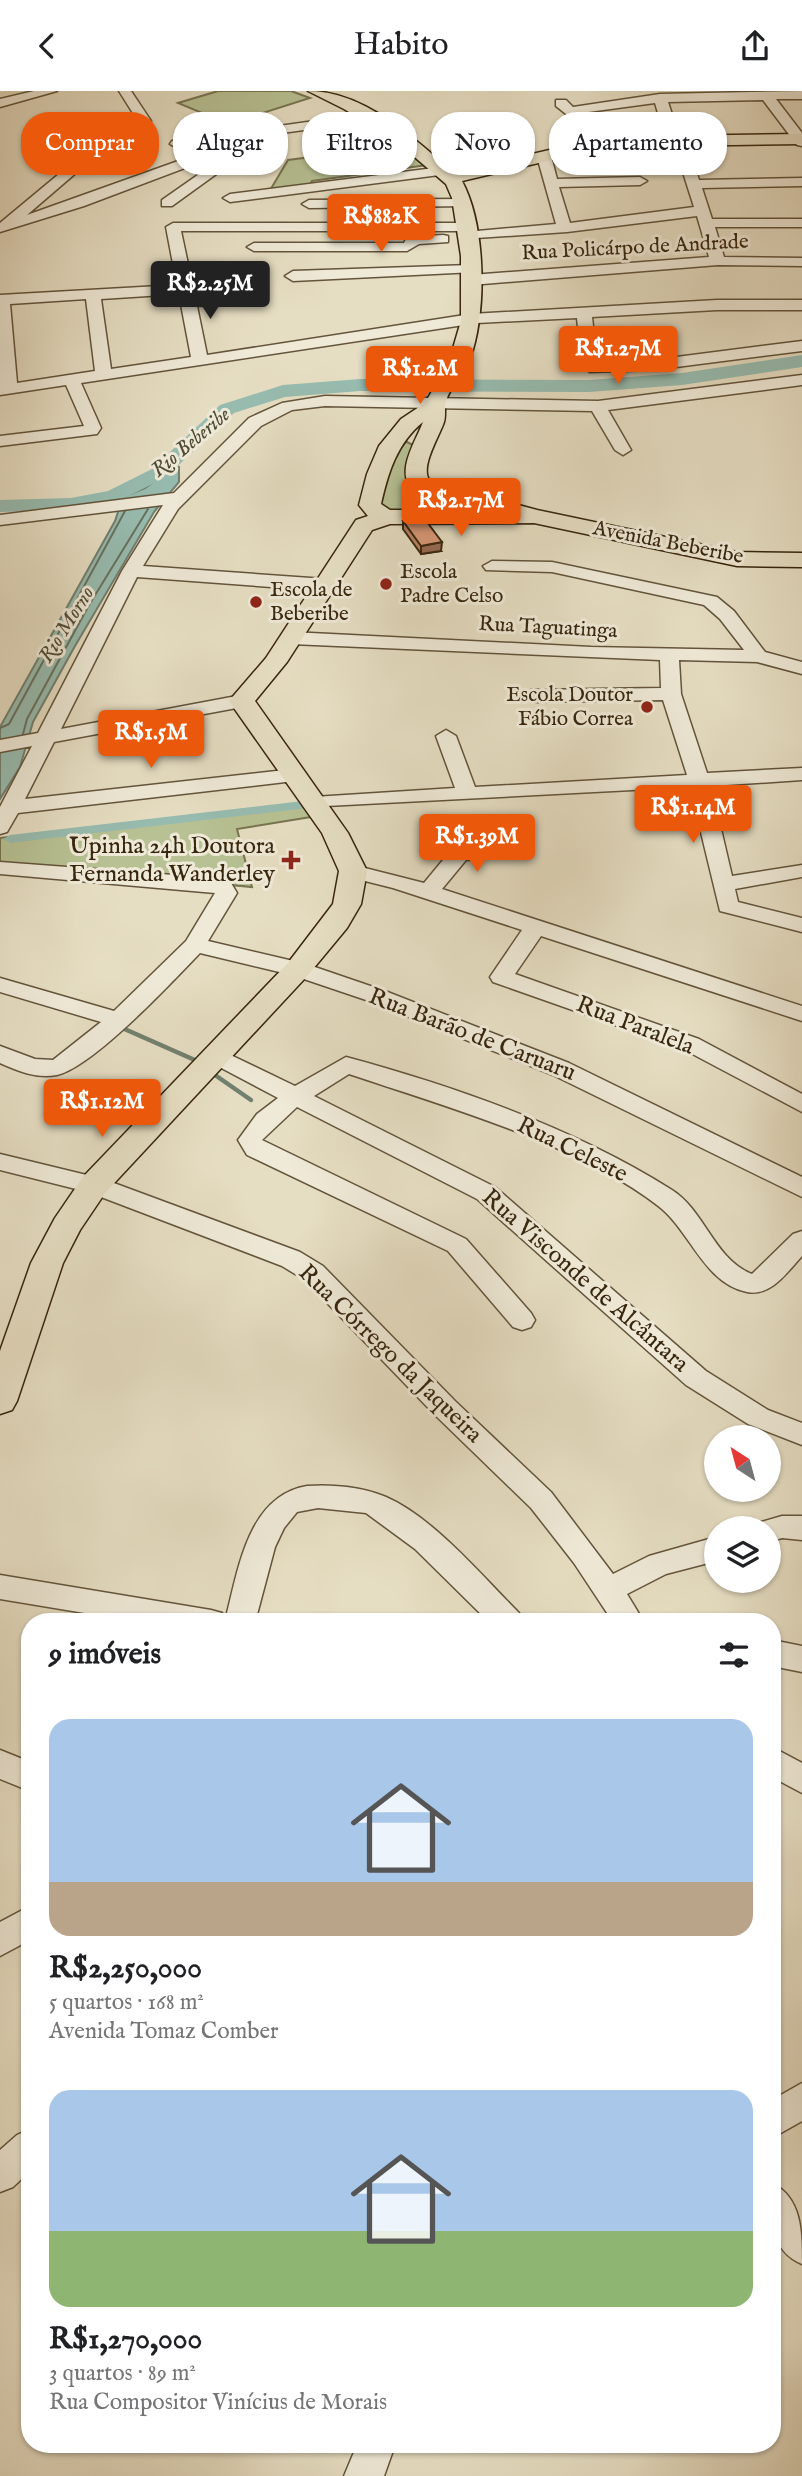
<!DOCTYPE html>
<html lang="pt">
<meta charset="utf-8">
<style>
:root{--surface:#fff;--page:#f2f2f2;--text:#202124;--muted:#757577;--accent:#ea580c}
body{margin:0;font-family:"IM FELL English",serif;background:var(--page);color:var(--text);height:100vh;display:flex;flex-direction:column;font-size:26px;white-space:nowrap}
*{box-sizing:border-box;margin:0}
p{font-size:23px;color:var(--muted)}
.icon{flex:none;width:38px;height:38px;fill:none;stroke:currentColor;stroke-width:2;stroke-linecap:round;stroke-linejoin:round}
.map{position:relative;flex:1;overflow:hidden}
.panel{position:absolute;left:21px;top:1522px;width:760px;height:840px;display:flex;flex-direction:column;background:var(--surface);border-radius:28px;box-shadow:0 2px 5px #0004}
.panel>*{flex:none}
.guide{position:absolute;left:21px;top:21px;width:761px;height:63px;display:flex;gap:14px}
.needle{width:46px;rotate:324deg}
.controls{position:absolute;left:704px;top:1334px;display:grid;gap:14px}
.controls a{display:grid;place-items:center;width:77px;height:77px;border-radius:50%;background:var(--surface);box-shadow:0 2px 5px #0004;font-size:35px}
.price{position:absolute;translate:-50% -60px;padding:0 16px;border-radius:7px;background:var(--accent);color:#fff;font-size:23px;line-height:46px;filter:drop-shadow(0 2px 4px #0008)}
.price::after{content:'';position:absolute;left:50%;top:42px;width:21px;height:16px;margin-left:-10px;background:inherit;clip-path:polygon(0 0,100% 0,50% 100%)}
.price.selected{background:#222;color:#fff}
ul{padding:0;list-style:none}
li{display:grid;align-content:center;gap:14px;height:371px;padding:0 28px}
li span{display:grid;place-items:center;height:217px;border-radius:21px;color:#555}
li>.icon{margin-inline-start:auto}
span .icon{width:126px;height:126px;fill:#fffc;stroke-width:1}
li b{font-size:30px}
h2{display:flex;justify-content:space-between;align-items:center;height:84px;padding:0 28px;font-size:30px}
.chip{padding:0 24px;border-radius:28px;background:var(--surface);box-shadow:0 2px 5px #0004;font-size:24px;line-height:63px}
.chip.selected{background:var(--accent);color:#fff}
header{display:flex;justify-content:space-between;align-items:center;height:91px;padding:0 28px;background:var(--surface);font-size:32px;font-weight:600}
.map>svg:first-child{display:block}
.green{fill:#b7c193;stroke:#777450;stroke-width:2}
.water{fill:#97bcb0;stroke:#71806f;stroke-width:2}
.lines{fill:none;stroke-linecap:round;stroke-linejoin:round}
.shore{stroke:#67715f;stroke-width:2}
.stream{stroke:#71806f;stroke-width:4.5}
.canal{fill:#97bcb0;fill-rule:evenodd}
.river{fill:#97bcb0;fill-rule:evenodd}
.minor-casing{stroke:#63543b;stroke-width:3}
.major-casing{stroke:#37260e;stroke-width:3}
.minor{fill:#efead8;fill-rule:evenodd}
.major{fill:#e6dec3;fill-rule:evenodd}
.wall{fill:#bb8365;stroke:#37260e;stroke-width:2}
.shaded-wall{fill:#986a53;stroke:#37260e;stroke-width:2}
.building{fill:#d99876;stroke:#37260e;stroke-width:2}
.poi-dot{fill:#8f2418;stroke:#efead8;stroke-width:2.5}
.labels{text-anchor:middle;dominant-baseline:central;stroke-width:6;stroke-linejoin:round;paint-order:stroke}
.far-street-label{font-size:21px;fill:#37260e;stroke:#efead8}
.far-water-label{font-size:21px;font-style:italic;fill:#4f4c36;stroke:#efead8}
.far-poi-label{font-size:21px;fill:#37260e;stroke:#efead8;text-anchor:start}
.poi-label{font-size:24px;fill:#37260e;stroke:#efead8;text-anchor:end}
.street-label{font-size:24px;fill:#37260e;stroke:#efead8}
</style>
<header><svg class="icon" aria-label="back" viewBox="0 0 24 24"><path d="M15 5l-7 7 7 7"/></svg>Habito<svg class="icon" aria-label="share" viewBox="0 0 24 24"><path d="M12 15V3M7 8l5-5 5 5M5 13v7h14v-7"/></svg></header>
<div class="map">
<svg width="802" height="2385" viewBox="0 0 802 2385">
<rect width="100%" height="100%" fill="#e6dec3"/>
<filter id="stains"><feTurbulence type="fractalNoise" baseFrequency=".00286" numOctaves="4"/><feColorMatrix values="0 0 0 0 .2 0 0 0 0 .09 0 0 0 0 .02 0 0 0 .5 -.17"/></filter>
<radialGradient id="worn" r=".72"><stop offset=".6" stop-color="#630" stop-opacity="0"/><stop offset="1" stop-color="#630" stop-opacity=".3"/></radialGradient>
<path class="green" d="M218 0H291L310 7 228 33 178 12Z
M404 54 427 74 312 90 309 96 269 101 288 69Z
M407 351 417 356 406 386C412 403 443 405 459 410L463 420 398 424 378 415 390 366 401 352Z
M302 712 311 726 237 738 252 796 0 772V747Z"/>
<path class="water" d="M175 375 179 376V391L154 421 75 555 33 631 20 676 0 708V636L115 430 123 406 145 397Z"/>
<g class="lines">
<path class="shore" d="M0 637 9 633 125 420
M23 643 27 628 89 514 148 418"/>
<path class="stream" d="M120 936 197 970
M215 984 251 1009"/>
<path class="canal" d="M303 710 310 714 308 717 10 752 3 748 10 744Z"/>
<path class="river" d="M802 264V276L682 294 589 301 360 300 285 306 234 322 166 386 121 409 71 419 0 421V409L71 407 108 400 152 378 220 314 283 294 360 288 589 289 682 282Z"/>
<defs>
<path id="minor" d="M34 0H57L0 16V8Z
M119 0H131L151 30 144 34 94 40V34L136 27Z
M802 0V8H776L802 42V55L797 54 763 9 668 11 680 48 688 52 699 89 802 87V95L702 97 712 128H802V136H715L724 166 802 167V175L718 174 471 194 463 189 471 184 709 166 697 125 567 141 461 148 459 145 466 141 556 133 538 69 545 65 552 69 557 88 640 86 647 90 640 94 559 96 570 132 694 116 674 53 666 49 655 12 581 22 611 48V54L606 55 556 15V9H566L573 16 660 3Z
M371 22 376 23V29L275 43 84 115 0 141V132L65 78 77 81 27 124 237 49 177 57 170 53 172 50Z
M232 60 244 63 172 115H162V109Z
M442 76 449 80 447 83 230 111 223 107 230 103Z
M462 108 467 109V115L309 117 302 113 309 109Z
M173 132H465L472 136 465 140H181L195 206 254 201 262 206 254 211 197 215 207 264 471 223 717 209H802V219H717L592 226 597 271 653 269 802 250V260L653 279 590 281 582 276 577 227 477 232 81 292 101 337 97 343 0 355V345L84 335 66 294 0 304V204L177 194 166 136ZM179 203 191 266 111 278 101 208ZM86 208 95 280 17 292 10 213Z
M443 144 448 145V151L419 153 407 160H254L247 156 254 152H404L407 146Z
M470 174 477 178 475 181 293 190 285 185 293 180Z
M802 284V294L608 319 631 359 623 364 615 359 592 320 325 315 292 319 261 335 178 418 143 475 325 488 334 494 325 500 137 486 61 638 242 604 252 610 242 616 54 651 25 708 294 678 304 684 294 690 18 722 7 741 0 743V716L32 655 0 661V649L38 642 122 480 163 414 0 434V424L174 402 249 327 282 312 325 305 598 310Z
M492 470 552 471 717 506 734 520 765 561 802 571V583L757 571 679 569 681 603 707 682 802 677V689L711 695 732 785 802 774V786L735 798 738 811 802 827V841L720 820 690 696 307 716 304 712 307 708 314 706 455 697 436 645 446 639 456 645 475 696 687 684 663 609 531 611 521 605 531 599 661 597 660 569 291 553 281 547 291 541 591 556 744 559 720 528 704 514 552 481 486 479 483 475Z
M522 752 533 758 530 763 466 769 442 798 802 915V930L541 845 515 883 699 948 802 1003V1021L683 958 493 891 490 886 522 839 393 797 345 785 342 780 353 774 424 792 452 758Z
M0 771 214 787 231 792 237 802 208 850 306 873 385 900 569 972 802 1086V1106L553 984 369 910 292 884 200 862C172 891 93 976 57 984 37 988 18 980 0 972V955L35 968 53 969 101 931 0 901V887L114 920 186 850 215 802 0 783Z
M216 957 295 995 346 966C457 996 574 1037 672 1099 704 1119 715 1169 752 1183L793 1143 802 1140V1165C788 1180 771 1206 747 1201 703 1192 690 1138 657 1114 578 1053 444 1015 349 983L314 1005 495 1096 706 1280 768 1319 802 1332V1354L748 1333 686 1294 477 1108 297 1016 262 1049 466 1148 531 1222 535 1229 531 1236 522 1239 513 1236 448 1160 247 1064 238 1049 257 1023 278 1007 208 970 204 965 208 960Z
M0 1063 103 1088 300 1161 323 1175 455 1310 551 1401 613 1483 649 1465 716 1446V1470L666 1483 627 1503 644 1531H613L574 1472 531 1417 435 1324 305 1189 282 1175 88 1101 0 1079Z
M307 1395C332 1393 363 1396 386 1406 434 1427 482 1485 519 1522L523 1531H489L415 1458 366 1422 318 1417 297 1421 284 1437 275 1456 255 1531H139L0 1508V1484L211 1519 222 1522 225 1530C238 1481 247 1405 307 1395Z
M782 1425H802V1449L782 1447 768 1451V1437H755L758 1432Z
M772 1549 802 1555V1581L772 1575Z
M772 1656 802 1672V1702L772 1686Z
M0 1659 30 1671V1700L0 1688Z
M30 1815V1849L0 1865V1831Z
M802 1992V2030L772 2047V2009Z
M30 2038V2080L13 2096 0 2101V2059L17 2044Z
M772 2092C802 2107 802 2141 802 2173 768 2159 771 2123 772 2092Z
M357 2354H395L384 2385H344Z"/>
<path id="major" d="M308 0C364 0 412 46 453 81L606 46 802 43V53L606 56 462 90C486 135 487 220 470 268 465 283 450 295 446 310 444 316 446 324 444 331 439 346 419 377 430 390L537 419 737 461 802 462V476L737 475 534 432 390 433 372 439 287 571 255 610 348 742 367 780 361 813 347 837 308 884 105 1102 80 1139 63 1172 17 1310 12 1319 0 1323V1260L31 1172 55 1127 83 1086 288 872 333 813 339 780 322 742 229 610 266 567 356 429 368 425 359 414 367 383 379 355 401 328 425 312 449 271 461 230V165L452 107 446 93 396 50 344 18ZM423 331C415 352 394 382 414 400L485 419H390L381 413C388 382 397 352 423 331Z"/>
</defs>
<use href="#minor" class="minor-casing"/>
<use href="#major" class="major-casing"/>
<use href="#minor" class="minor"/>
<use href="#major" class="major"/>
</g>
<path class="wall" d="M403 430 441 460 421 463 403 438Z"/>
<path class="shaded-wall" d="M442 451 441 460 421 463V455Z"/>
<path class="building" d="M424 427 442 451 421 455 403 430Z"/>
<g class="poi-dot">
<circle cx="386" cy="493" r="7"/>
<circle cx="256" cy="511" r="7"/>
<circle cx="647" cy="616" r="7"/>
<path d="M287.5 758.5h7v7h7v7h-7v7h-7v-7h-7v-7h7z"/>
</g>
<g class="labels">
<g class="far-street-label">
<text transform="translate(635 157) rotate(-3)">Rua Policárpo de Andrade</text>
<text transform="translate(668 452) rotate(11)">Avenida Beberibe</text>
<text transform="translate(548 537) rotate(3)">Rua Taguatinga</text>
</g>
<g class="far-water-label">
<text transform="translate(191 352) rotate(-40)">Rio Beberibe</text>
<text transform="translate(67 534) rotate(-58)">Rio Morno</text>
</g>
<g class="far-poi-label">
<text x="400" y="481">Escola<tspan x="400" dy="24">Padre Celso</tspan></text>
<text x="270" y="499">Escola de<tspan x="270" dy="24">Beberibe</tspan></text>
<text x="633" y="604" text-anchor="end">Escola Doutor<tspan x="633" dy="24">Fábio Correa</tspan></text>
</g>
<g class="poi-label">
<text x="275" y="755">Upinha 24h Doutora<tspan x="275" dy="28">Fernanda Wanderley</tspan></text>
</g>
<g class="street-label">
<text transform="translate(635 935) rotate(21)">Rua Paralela</text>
<text transform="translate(472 944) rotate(21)">Rua Barão de Caruaru</text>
<text transform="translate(572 1059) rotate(26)">Rua Celeste</text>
<text transform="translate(585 1190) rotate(41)">Rua Visconde de Alcântara</text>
<text transform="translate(390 1263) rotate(44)">Rua Córrego da Jaqueira</text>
</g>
</g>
<rect width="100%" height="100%" filter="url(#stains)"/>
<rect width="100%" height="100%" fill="url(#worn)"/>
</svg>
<div class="controls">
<a><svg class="needle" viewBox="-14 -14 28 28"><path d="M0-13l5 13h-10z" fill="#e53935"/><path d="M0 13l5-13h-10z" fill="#757577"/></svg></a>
<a><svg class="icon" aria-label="layers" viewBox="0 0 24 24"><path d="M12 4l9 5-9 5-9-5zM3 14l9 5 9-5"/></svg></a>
</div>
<b class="price" style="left:381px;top:163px">R$882K</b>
<b class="price selected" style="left:210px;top:230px">R$2.25M</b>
<b class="price" style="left:618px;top:295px">R$1.27M</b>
<b class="price" style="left:420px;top:315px">R$1.2M</b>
<b class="price" style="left:461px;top:447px">R$2.17M</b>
<b class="price" style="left:151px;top:679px">R$1.5M</b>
<b class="price" style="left:693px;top:754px">R$1.14M</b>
<b class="price" style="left:477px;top:783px">R$1.39M</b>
<b class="price" style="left:102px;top:1048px">R$1.12M</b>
<div class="guide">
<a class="chip selected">Comprar</a>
<a class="chip">Alugar</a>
<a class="chip">Filtros</a>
<a class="chip">Novo</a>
<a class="chip">Apartamento</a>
</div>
<section class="panel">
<h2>9 imóveis<svg class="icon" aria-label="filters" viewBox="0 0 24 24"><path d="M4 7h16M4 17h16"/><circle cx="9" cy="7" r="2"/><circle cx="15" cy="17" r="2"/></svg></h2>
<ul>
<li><span style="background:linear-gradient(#a9c7e8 75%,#b9a48a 0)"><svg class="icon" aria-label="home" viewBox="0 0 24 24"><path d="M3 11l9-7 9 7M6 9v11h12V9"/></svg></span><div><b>R$2,250,000</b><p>5 quartos · 168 m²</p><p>Avenida Tomaz Comber</p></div></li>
<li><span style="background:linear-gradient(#a9c7e8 65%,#8fb573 0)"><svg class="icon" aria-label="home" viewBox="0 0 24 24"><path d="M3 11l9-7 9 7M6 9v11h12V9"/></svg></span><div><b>R$1,270,000</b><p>3 quartos · 89 m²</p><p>Rua Compositor Vinícius de Morais</p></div></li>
</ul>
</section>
</div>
